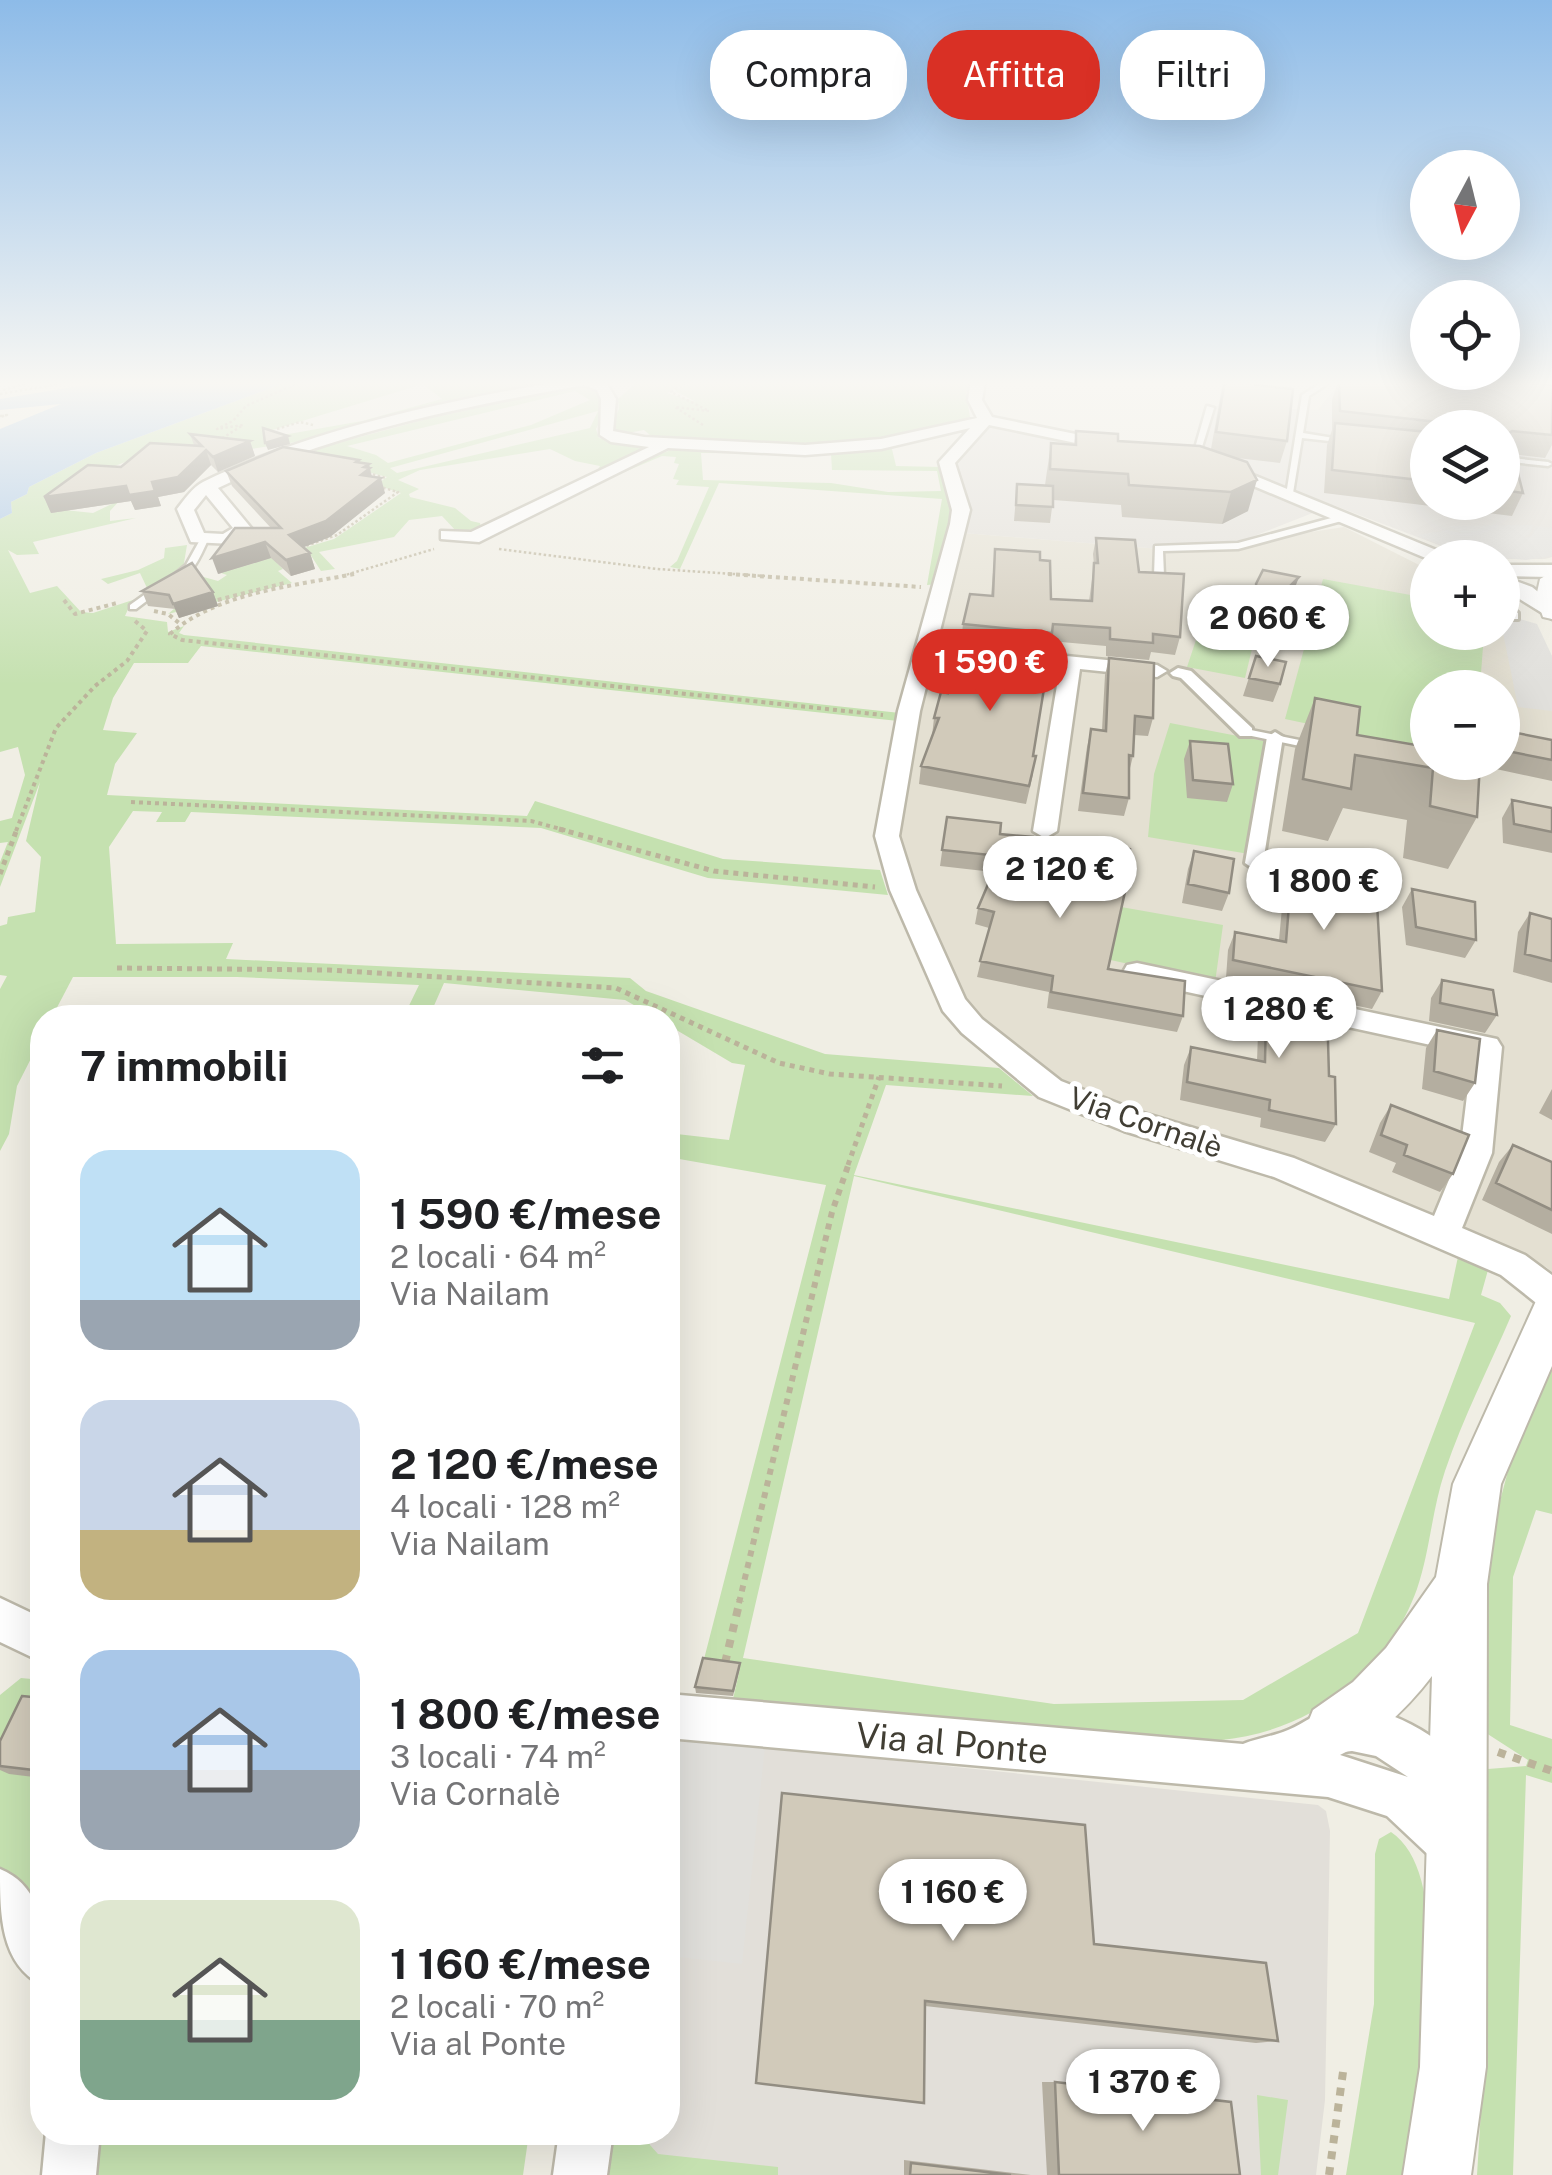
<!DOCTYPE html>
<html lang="it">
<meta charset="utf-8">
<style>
:root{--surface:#fff;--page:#f6f6f6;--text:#202124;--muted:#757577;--accent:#d93025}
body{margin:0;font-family:"Public Sans",sans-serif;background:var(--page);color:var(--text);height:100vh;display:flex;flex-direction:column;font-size:38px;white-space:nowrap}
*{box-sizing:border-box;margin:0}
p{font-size:32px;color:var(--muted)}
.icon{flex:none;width:55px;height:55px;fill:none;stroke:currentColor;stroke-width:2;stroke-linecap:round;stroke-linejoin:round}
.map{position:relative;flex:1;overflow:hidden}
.panel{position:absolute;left:30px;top:1005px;width:650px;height:1140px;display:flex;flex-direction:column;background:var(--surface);border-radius:40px;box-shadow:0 10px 40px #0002}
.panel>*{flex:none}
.top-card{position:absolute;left:710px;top:30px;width:690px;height:90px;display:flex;gap:20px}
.needle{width:65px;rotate:187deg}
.buttons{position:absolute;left:1410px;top:150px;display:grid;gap:20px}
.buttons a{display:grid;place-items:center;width:110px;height:110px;border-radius:50%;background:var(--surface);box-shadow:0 10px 40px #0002;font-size:50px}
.price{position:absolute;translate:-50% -85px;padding:0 22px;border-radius:35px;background:#fff;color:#222;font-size:32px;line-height:65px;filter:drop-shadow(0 2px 5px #0008)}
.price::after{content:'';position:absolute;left:50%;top:60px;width:30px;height:22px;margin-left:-15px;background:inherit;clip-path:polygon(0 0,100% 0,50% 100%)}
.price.on{background:var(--accent);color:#fff}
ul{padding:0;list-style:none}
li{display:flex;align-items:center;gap:30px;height:250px;padding:0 50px}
li span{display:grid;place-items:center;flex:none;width:280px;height:200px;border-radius:30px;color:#555}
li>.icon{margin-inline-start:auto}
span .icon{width:120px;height:120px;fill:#fffc;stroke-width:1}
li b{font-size:42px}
h2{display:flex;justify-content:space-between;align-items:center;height:120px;padding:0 50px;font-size:42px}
.pill{padding:0 35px;border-radius:40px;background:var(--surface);box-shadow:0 10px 40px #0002;font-size:35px;line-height:90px}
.pill.on{background:var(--accent);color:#fff}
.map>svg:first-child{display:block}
.residential{fill:#e4e0d2;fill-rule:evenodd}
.industrial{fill:#e2dfd9;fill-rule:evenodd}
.green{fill:#c5e1b0;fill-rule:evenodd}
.parking{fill:#e1e0dc}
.water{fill:#a4c5e8}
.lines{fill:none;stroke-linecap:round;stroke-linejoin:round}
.service-casing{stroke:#bdb9aa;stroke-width:5}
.pedestrian-casing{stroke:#bdb9aa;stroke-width:6}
.minor-casing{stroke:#bdb9aa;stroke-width:5}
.tertiary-casing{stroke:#bdb9aa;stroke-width:4}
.path-far4{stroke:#bbb39a;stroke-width:2.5;stroke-dasharray:2.5 2.5;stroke-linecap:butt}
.path-far3{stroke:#bbb39a;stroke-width:4;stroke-dasharray:4 4;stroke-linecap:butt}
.path-far2{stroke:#bbb39a;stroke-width:5;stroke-dasharray:5 5;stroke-linecap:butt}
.path-far1{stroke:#bbb39a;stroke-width:6;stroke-dasharray:6 6;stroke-linecap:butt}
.path{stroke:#bbb39a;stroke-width:8;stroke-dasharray:8 8;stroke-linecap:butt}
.service{fill:#fff;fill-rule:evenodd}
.pedestrian{fill:#fff;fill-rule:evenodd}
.minor{fill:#fff;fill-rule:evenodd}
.tertiary{fill:#fff;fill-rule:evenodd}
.wall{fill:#b4aea0;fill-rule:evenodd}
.shaded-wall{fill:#928d82}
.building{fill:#d1caba;stroke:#928d82;stroke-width:2.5}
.labels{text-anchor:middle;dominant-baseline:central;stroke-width:10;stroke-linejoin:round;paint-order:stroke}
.street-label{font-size:30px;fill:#413e34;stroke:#fff}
.near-street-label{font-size:35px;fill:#413e34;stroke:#fff}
</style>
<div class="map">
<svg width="1552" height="2175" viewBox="0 0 1552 2175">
<rect width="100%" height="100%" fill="#f0eee4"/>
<path class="residential" d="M1344 527 1427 569 1428 632H1502L1503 613 1552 656V1272L1546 1267 1306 1171 1077 1098 962 1009 890 835 906 739 963 533 1185 551ZM1428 688H1502V762H1428Z"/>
<path class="industrial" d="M1552 381V557L1545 559H1503L1457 552 1333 505 1236 543 1185 551 963 533 966 511 957 465 989 427 1194 469 1216 406 1318 410 1340 382ZM1428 428H1502V502H1428Z
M668 1737 1318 1805 1326 1811 1330 1831 1325 2100 1316 2175H599L606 2133 668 2132Z"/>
<path class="green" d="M290 381H571L315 439 238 451 133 459 102 471 55 509 93 513 120 500 110 511V521L136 518 33 542 39 554 17 555 8 550 30 593 57 586 81 612 93 613 142 597 129 607 125 616 167 622 168 632 184 626 179 633 184 635 900 713 898 721 201 646 188 663H134L113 698 103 730 137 733 115 764 107 795 527 816 535 801 723 859 880 870 888 895 708 878 541 828 191 812 185 822H156L162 812 133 811 109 847 116 944 233 943 226 959 630 978 646 991 825 1054 999 1068 1033 1096 886 1085 854 1175 1449 1299 1459 1252 1488 1270 1481 1295 1500 1303 1511 1316C1489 1367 1463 1418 1445 1471 1432 1509 1430 1551 1417 1589 1403 1627 1383 1655 1353 1682 1284 1745 1207 1745 1118 1742L733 1699 740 1668 703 1663 826 1185 668 1157V1133L729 1140 745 1065 732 1063 668 1025V1018L655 1017 625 1000 444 983 429 1017 403 1018 419 985 237 977H73L52 1017 42 1018V1037L17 1086 9 1134 0 1151V989L7 976 0 975V926L7 924 8 917 35 912 41 857 26 841 40 782 0 887V862L8 842 0 843V821L12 818 25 775 18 747 0 752V519L12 513 11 502 27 494 29 487 96 453ZM423 384 442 399 362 421 266 438V432ZM854 1176 1475 1323 1358 1633 1243 1700 1054 1704 743 1658Z
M638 381H692L667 393 696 402 675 391 689 384 712 381H971L966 393 970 417C873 459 760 444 656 440L644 430 617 435 610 428 619 409 618 399Z
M584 384 592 386 605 399 604 413 596 429 599 438 647 448 595 474 600 466 575 461 550 449 420 470 398 480 419 489 409 494 410 497 455 508 471 521 480 523 481 528 457 532 442 516 409 520 394 537 319 552 335 569 321 571 310 554 277 563 283 569 278 571 292 583 168 614 199 588 200 576 218 581 227 575 221 573 334 539 401 493 376 485 387 477 320 460 313 451 304 452 423 420ZM575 391 590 400 531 425 388 463 376 455 347 446ZM598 411 590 428 397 473 390 468Z
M891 445 896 466 941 467 955 510 938 584 927 585 942 499 719 483 680 569 670 567 677 561 709 487 676 485 679 480 673 479 679 464 674 463 676 457 662 456 594 485 619 469 671 450ZM701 453 831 454 832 470 937 471 941 491 888 492 831 483 703 480Z
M187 545 183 569 147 588 140 573 108 584 101 579 138 570 164 558 165 548Z
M1323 579 1427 598 1428 632 1484 633 1480 687 1428 688 1427 749 1285 719Z
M1203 619 1257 628 1245 678 1187 667Z
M1170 723 1269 742 1249 854 1148 837 1154 774Z
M1059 896 1223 925 1215 983 1047 946Z
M1552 1360V1514L1536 1510 1513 1577 1510 1725 1552 1739V1783L1526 1775 1513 2175H1477L1486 2029 1488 1769 1526 1766 1528 1760 1483 1731 1488 1546 1512 1456Z
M21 1678 42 1680V1706L10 1773 42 1778V1923L0 1868V1695Z
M1391 1832C1462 1879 1416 2101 1404 2175H1346L1374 2004 1375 1854 1379 1839Z
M1257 2095 1288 2100 1278 2175H1261Z
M481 2132 528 2140 523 2175H90L93 2133Z
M606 2132 646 2133 650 2145 658 2154 778 2167V2175H599Z"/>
<path class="parking" d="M1533 525 1530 534 1523 537 1532 536 1535 526 1552 528V556L1526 560 1495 557 1460 552 1417 535 1448 530 1464 534 1448 526Z
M1502 614 1537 624 1552 656V711L1518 707 1503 633Z
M668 1737 765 1746 742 1964 669 1956 672 1933 668 1931Z"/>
<path class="water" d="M109 381H290L96 453 29 487 27 494 11 502 12 513 0 519V429L61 404 0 410V399Z"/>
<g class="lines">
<defs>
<path id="service" d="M1324 381H1332L1309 396 1303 433 1352 441 1348 443 1302 438 1293 493 1286 495 1302 395Z
M1207 406 1214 408 1198 460 1191 462Z
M1502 457 1548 462 1552 464 1548 466 1502 461Z
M1346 514 1350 517 1349 519 1238 549 1163 551 1164 576 1159 579 1154 576 1155 546 1238 543Z
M201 538 208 540C200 556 194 576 175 578V574L186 565Z
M158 585 161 586V590L136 609H130V605Z
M1246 729 1314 743 1320 746 1314 749 1242 734 1240 732Z"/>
<path id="pedestrian" d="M1502 601 1518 613V619H1508L1502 614Z
M1178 668 1191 671 1252 728V736H1240L1181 678 1173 676 1170 673Z
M1275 732 1283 737 1263 863 1254 869 1245 863 1267 737Z"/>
<path id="minor" d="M562 381 607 384 616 399 613 431 644 437 805 445 881 439 977 418 968 400 971 381H985L982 400 992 417 1120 443 1122 446 1114 451 989 425 955 463 970 510 937 643 1157 665 1167 671 1157 677 1080 669 1057 831 1045 838 1033 831 1060 667 934 655 920 711 899 836 916 890 965 999 982 1019 1061 1081 1143 1113 1294 1158 1434 1216 1460 1153 1472 1054 1137 981 1127 979 1123 972 1127 965 1137 963 1497 1039 1502 1047 1492 1153 1462 1228 1525 1255 1552 1275V1310L1540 1306 1501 1275 1274 1177 1124 1131 1039 1097 962 1033 943 1011 890 890 875 836 898 711 950 524 952 510 939 462 970 428 881 449 805 455 668 448 479 542 441 539V531L471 532 649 447 611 442 600 435 601 399 597 390 584 385C462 407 330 433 218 488L252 529 233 544 191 542 177 509C184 500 193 487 203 482 309 430 445 401 562 381ZM206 495 233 528 223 534 204 533 194 510Z
M1219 461 1446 554 1449 558 1428 559 1213 469 1211 466Z
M1502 565H1552V577L1502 576Z
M1502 576 1532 587 1552 603V619L1502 588Z
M0 1598 42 1618V1662L0 1642Z
M668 1694 1243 1744C1258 1738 1274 1736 1288 1730 1305 1723 1319 1710 1338 1708 1388 1701 1461 1745 1480 1791L1473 1807 1457 1814 1451 1811 1471 1829 1478 1846 1471 1863 1454 1870 1437 1863 1387 1816 1328 1797 668 1738ZM1352 1751 1376 1756 1408 1777 1334 1753Z
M0 1869C47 1888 45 1942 42 1985 0 1964 0 1913 0 1869Z
M46 2132H100L96 2175H42Z
M559 2132H613L607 2175H553Z"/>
<path id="tertiary" d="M1552 572V619L1543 617 1536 597 1540 579Z
M1552 1296V1366L1501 1484 1487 1584 1486 2067 1471 2175H1403L1420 2067 1432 1676C1405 1711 1374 1741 1333 1758L1313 1750 1305 1730 1313 1710 1353 1682 1386 1648 1436 1577 1453 1484 1536 1301Z"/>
</defs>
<use href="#service" class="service-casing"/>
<use href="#pedestrian" class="pedestrian-casing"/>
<use href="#minor" class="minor-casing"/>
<use href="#tertiary" class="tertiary-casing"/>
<path class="path-far4" d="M3 390 36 381
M0 394 76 381
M0 416 7 415 0 417
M703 425 675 407 709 411 671 392 686 383 704 381
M277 429 300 422 313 425
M218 441 243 425 217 429 233 421 246 406 303 381
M368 473 386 478
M297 549 337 535 398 492 377 486
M499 549 657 569 765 576
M342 576 434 549"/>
<path class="path-far3" d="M354 574C294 586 218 592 170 634L182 640 883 715
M728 574 921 587
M64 600 75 614 117 603
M210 602 284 583
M154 611 168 614 179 623
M131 802 531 821 568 831
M16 831 56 728 95 686 127 661 147 631 135 621"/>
<path class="path-far2" d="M559 829 714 871 875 887
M0 874 17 829
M117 968 329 970 616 988 779 1063 830 1074 1002 1086
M848 1165 879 1077"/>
<path class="path-far1" d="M739 1603 832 1212 849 1163"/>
<path class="path" d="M725 1663 740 1600
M1498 1752 1552 1771
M1329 2175 1343 2072"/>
<use href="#service" class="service"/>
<use href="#pedestrian" class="pedestrian"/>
<use href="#minor" class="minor"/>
<use href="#tertiary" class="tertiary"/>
</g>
<path class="wall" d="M1223 381H1253L1287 441 1280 463 1237 458 1248 511 1222 524 1122 517 1121 505 1053 500 1050 523 1014 521 1017 484 1045 485 1051 443 1074 445 1076 431 1118 441 1211 449Z
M1338 381H1552V445L1545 458 1513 454 1523 493 1512 516 1324 493 1327 445 1332 430V400ZM1428 428H1502V502H1428Z
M190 434 250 441 255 456 218 472 211 465 184 492 158 497 161 506 135 510 131 501 51 513 44 497 121 467 194 445Z
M360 463 369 464 372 476 385 493 330 537 303 547 310 553 315 569 291 576 271 558 218 574 271 528 232 486 226 471Z
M1096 538 1139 572 1180 637 1175 655 1151 652 1149 660 1106 656V646L1050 641 1049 650 961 642 963 624 991 596 995 549 1040 560 1051 599 1089 601 1094 565 1093 554Z
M1256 584 1293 593 1292 594 1295 602 1289 619 1254 616 1250 600Z
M142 591 213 592 218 606 179 618 175 609 148 606Z
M1256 656 1280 684 1273 702 1243 696Z
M1109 658 1153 718 1148 736 1134 735 1133 756 1129 772V798L1124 816 1078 811 1087 747 1091 729 1102 730 1105 675Z
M941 692 1033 756V774L1026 804 919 784 921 766 932 736 934 718Z
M1315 698 1357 735 1424 746 1428 739V762H1502V730L1552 740V781L1482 766 1480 770 1477 817 1448 869 1403 858 1407 820 1343 808 1328 841 1282 831 1295 749Z
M1190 741 1233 784 1227 802 1187 798 1184 759Z
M1512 800 1552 808V853L1503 843 1502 818Z
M947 817 1000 834 1030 889 1071 898 1080 892 1082 860 1086 844 1108 969 1183 1016 1177 1032 1047 1008 1049 992 977 977 989 928 975 924 978 908 993 872 940 866Z
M1194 851 1229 893 1222 911 1182 903 1188 869Z
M1292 868 1382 991 1372 1009 1226 978 1228 950 1235 932 1279 940 1284 886Z
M1412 889 1476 940 1465 958 1406 945 1402 907Z
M1530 913 1552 919V983L1513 972 1518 932Z
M1442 980 1497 1015 1485 1033 1429 1021 1431 998Z
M1254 990 1329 1076 1336 1124 1325 1142 1260 1127 1261 1118 1180 1100 1184 1065 1191 1047 1257 1061 1258 1034 1245 1032 1246 1009Z
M1437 1030 1475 1083 1463 1101 1422 1089 1426 1048Z
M1552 1089V1120L1539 1113Z
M1391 1105 1453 1174 1440 1192 1392 1172 1396 1163 1369 1152 1380 1123Z
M1513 1145 1552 1162V1234L1482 1200 1499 1162Z
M740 1668 733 1696 696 1693 695 1687Z
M42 1698V1778L9 1774 0 1770V1741Z
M782 1793 1094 1944 1278 2041 1256 2043 925 2006Z
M1042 2082H1055L1240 2175H1047Z
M904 2160 1031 2175H904Z"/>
<path class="shaded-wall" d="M288 436 290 444 268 450 265 443Z
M250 441 255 456 218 472 213 457Z
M206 450 211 465 184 492 158 497 161 506 135 510 131 501 51 513 44 497 152 482Z
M359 460 362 473 364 467 369 464 373 484 359 477 356 462Z
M381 478 385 493 330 537 294 551 289 535Z
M1257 480 1248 511 1222 524 1231 492Z
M265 542 271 558 218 574 212 558Z
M310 553 315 569 291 576 286 560Z
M1299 577 1293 593 1286 601 1289 587Z
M213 592 218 606 179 618 173 604Z"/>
<path class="building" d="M1225 381H1253L1255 385 1293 389 1287 441 1216 432Z
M1339 381H1507L1552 385V435L1512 431 1508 434 1523 493 1502 490V428H1440L1437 422 1340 411Z
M1335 423 1428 432V481L1332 470Z
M263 428 288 436 265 443Z
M1076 431 1118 434V441L1200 446 1247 462 1257 480 1231 492 1129 485 1128 474 1050 469 1051 443 1076 445Z
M190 434 250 441 213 457 206 450 178 477 152 482 155 491 129 495 126 486 44 497 88 465 121 467 150 443 202 446Z
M283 447 359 460 356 462 369 464 364 467 370 468 361 475 381 478 326 521 289 535 310 553 286 560 265 542 212 558 235 528H281L226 471Z
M1017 484 1053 486V507L1016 505Z
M1096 538 1135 540 1139 572 1184 574 1180 637 1153 634V643L1110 639V628L1053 624 1052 633 963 624 970 594 993 596 995 549 1040 552V560L1050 561 1051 599 1092 601 1094 563H1098Z
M192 563 213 592 173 604 169 595 142 591Z
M1263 570 1299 577 1289 587 1295 602 1259 599 1256 584Z
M959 644 1050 652 1033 756H1036L1029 786 921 766 939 718H934L941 692 948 693Z
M1256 656 1286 662 1280 684 1249 678Z
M1109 658 1154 663 1153 718 1135 716 1133 756 1129 755V798L1083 793 1091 729 1106 731Z
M1315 698 1360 707 1357 735 1428 747V762H1480L1477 817 1430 806 1433 768 1355 755 1351 789 1303 779Z
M1502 730 1552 740V760L1502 750Z
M1190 741 1228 744 1233 784 1193 780Z
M1512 800 1552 808V832L1514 824Z
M947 817 1001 823 1000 834 1033 837 1030 889 1071 898 1074 890 1084 892 1086 844 1130 849V869L1108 969 1185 981 1183 1016 1051 992 1053 976 980 961 994 912 978 908 1000 856 942 850Z
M1194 851 1234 859 1229 893 1188 884Z
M1292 868 1376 885 1382 991 1233 960 1235 932 1286 942Z
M1412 889 1475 902 1476 940 1416 927Z
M1530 913 1552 919V961L1525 954Z
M1442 980 1493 990 1497 1015 1440 1003Z
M1254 990 1327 1006 1329 1076 1335 1077 1336 1124 1269 1110 1270 1100 1187 1082 1191 1047 1265 1062 1266 1016 1253 1014Z
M1437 1030 1480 1039 1475 1083 1434 1071Z
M1391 1105 1469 1135 1453 1174 1404 1155 1407 1145 1381 1135Z
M1513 1145 1552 1162V1210L1496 1183Z
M703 1658 740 1663 733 1691 695 1687Z
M22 1696 42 1698V1771L0 1766V1741Z
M782 1793 1085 1825 1094 1944 1266 1963 1278 2041 925 2001 924 2103 756 2083Z
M1055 2082 1231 2102 1240 2175H1059Z
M911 2163 1011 2175H910Z"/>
<linearGradient id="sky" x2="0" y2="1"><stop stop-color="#8dbbe8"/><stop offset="0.56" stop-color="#f8f7f3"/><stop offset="1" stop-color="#f8f7f3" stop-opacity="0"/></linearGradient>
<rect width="1552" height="685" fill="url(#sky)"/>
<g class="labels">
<g class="street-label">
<text transform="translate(1146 1122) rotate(19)">Via Cornalè</text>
</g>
<g class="near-street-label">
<text transform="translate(952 1743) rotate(5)">Via al Ponte</text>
</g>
</g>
</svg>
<div class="buttons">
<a><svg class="needle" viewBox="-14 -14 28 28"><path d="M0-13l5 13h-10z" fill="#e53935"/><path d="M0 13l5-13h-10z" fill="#757577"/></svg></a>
<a><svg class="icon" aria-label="locate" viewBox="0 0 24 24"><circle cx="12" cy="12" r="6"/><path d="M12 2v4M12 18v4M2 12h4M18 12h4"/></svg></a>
<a><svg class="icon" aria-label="layers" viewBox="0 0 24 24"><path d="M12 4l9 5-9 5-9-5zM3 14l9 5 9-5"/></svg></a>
<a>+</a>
<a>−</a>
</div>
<b class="price" style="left:1268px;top:670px">2 060 €</b>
<b class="price on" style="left:990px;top:714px">1 590 €</b>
<b class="price" style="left:1060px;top:921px">2 120 €</b>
<b class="price" style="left:1324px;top:933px">1 800 €</b>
<b class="price" style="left:1279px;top:1061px">1 280 €</b>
<b class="price" style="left:953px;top:1944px">1 160 €</b>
<b class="price" style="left:1143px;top:2134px">1 370 €</b>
<div class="top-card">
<a class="pill">Compra</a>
<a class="pill on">Affitta</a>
<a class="pill">Filtri</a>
</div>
<section class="panel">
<h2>7 immobili<svg class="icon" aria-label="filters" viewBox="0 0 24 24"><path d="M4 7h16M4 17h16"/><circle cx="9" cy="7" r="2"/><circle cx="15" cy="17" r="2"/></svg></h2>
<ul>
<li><span style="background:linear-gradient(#bfe0f5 75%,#9aa5b1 0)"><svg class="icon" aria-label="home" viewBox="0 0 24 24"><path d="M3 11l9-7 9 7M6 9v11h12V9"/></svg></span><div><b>1 590 €/mese</b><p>2 locali · 64 m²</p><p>Via Nailam</p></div></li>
<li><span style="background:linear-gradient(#c9d6e8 65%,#c2b280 0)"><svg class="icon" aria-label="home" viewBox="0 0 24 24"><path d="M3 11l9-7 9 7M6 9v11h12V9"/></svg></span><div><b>2 120 €/mese</b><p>4 locali · 128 m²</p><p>Via Nailam</p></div></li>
<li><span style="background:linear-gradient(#a9c7e8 60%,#9aa5b1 0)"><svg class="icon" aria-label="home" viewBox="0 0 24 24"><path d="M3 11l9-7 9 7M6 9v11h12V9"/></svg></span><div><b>1 800 €/mese</b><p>3 locali · 74 m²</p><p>Via Cornalè</p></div></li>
<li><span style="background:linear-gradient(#dfe7d0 60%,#7fa58c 0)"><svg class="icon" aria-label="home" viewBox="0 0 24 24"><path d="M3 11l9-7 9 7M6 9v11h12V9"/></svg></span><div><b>1 160 €/mese</b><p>2 locali · 70 m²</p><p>Via al Ponte</p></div></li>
</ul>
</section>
</div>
